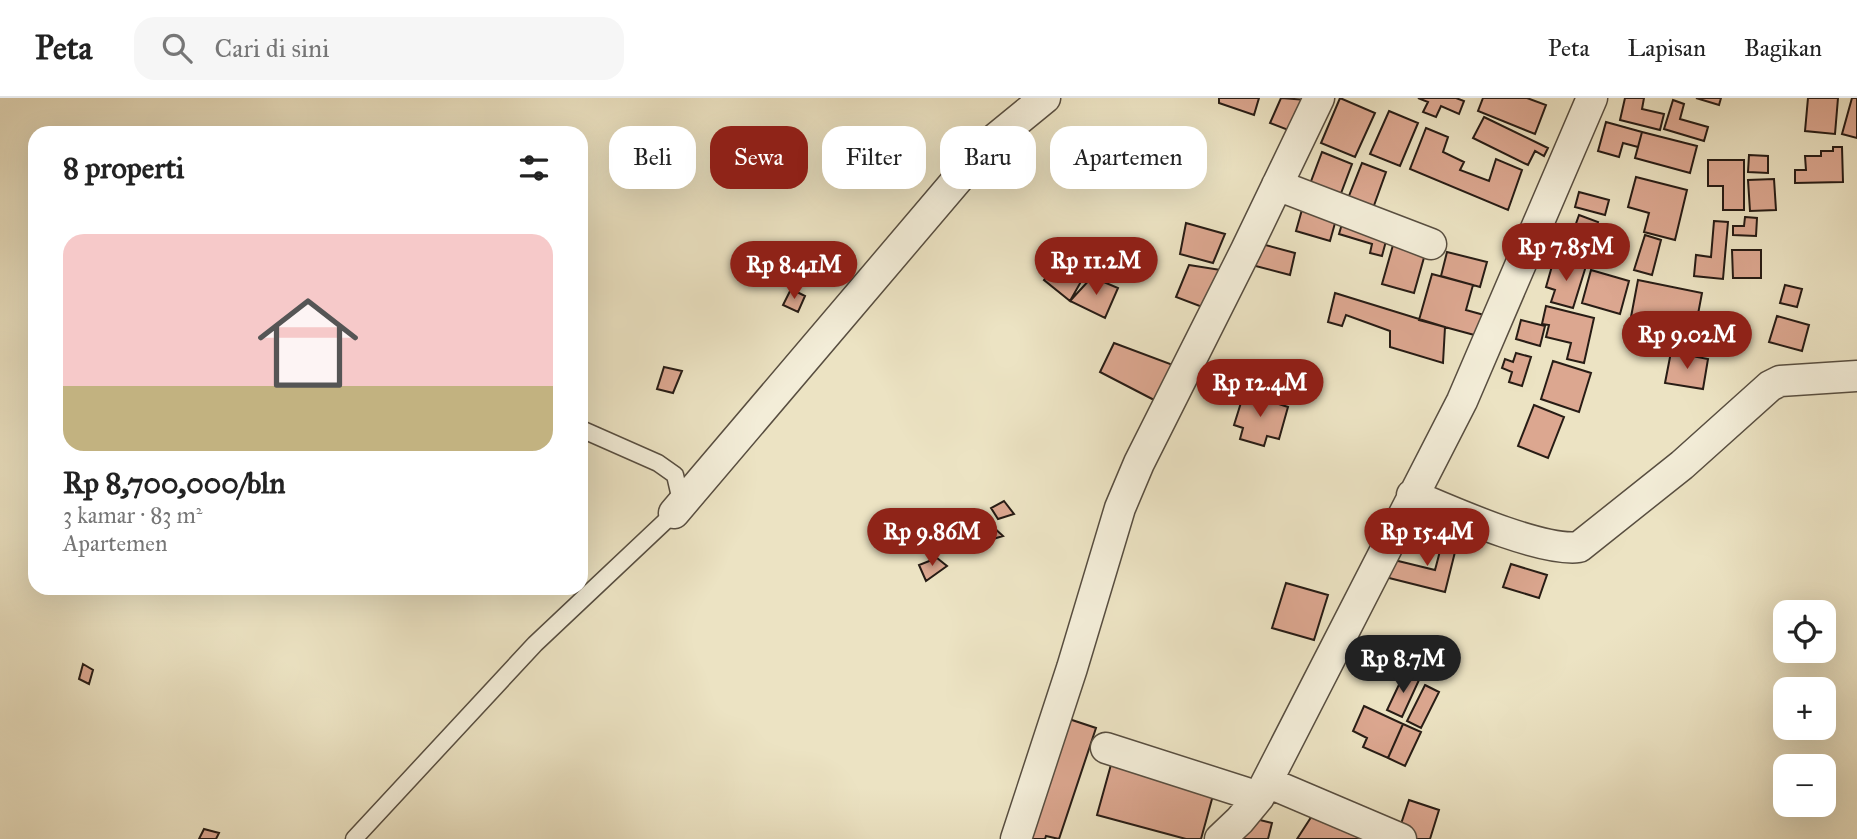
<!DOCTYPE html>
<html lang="id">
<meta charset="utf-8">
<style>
:root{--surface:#fff;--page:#f6f6f6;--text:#222;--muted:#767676;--line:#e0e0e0;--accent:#8f2418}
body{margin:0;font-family:"IM FELL Great Primer",serif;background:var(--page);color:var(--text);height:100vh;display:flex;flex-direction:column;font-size:26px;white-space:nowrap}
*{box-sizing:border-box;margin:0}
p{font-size:23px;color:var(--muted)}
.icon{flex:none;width:38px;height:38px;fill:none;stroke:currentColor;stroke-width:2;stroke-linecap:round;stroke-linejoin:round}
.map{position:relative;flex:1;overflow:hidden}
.details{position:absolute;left:28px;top:28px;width:560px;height:469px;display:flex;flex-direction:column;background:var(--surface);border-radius:21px;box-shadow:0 7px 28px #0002}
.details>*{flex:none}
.guide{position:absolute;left:609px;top:28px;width:665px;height:63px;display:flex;gap:14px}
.fabs{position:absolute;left:1773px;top:502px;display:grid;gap:14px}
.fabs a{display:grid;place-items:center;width:63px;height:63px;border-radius:14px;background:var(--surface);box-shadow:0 7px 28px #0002;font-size:35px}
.price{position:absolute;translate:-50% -60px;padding:0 16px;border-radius:24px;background:var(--accent);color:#fff;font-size:23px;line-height:46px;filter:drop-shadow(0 2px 4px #0008)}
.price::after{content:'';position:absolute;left:50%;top:42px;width:21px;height:16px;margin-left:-10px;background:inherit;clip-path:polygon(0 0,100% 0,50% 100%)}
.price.selected{background:#222;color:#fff}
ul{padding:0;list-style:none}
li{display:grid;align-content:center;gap:14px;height:371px;padding:0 35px}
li+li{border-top:2px solid var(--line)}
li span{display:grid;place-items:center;height:217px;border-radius:21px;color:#555}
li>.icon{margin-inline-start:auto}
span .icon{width:126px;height:126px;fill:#fffc;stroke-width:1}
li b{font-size:30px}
h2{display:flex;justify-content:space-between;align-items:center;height:84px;padding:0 35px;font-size:30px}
.chip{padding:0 24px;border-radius:21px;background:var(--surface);box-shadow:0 7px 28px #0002;font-size:24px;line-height:63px}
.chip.selected{background:var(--accent);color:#fff}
header{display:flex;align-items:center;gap:42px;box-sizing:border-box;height:98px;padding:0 35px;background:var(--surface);border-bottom:2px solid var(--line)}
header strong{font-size:33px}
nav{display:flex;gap:38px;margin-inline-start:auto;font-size:24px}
.search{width:490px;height:63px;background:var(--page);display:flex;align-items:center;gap:18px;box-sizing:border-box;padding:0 24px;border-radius:21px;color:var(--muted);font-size:26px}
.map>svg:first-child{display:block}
.building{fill:#dca790;stroke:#271c15;stroke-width:2}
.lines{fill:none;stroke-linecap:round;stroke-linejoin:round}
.service-casing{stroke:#584e40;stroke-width:19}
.minor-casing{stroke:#584e40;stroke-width:33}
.service{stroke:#f3edd8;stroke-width:16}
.minor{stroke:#f3edd8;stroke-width:30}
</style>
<header>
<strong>Peta</strong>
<div class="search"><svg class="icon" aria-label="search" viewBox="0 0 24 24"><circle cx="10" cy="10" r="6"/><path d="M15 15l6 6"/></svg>Cari di sini</div>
<nav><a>Peta</a><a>Lapisan</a><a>Bagikan</a></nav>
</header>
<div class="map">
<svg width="1857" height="741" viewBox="0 0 1857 741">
<rect width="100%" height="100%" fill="#ece3c3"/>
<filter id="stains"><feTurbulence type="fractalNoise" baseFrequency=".00286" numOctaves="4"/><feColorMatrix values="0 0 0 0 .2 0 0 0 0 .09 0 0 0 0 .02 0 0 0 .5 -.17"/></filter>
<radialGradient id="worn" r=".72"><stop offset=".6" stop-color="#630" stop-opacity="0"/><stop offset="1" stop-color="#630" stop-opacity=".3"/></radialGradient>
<path class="building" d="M1219 0H1259L1254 17 1219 5Z
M1281 0 1307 2 1296 35 1270 25Z
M1340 0 1375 15 1355 59 1321 45Z
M1418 0H1456L1464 3 1459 16 1441 8 1436 19 1423 14 1428 4Z
M1483 0H1527L1546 7 1535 36 1478 13Z
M1625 0H1644L1642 11 1664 16 1660 32 1620 22Z
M1696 0H1721L1719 7Z
M1808 0H1838L1835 36 1805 33Z
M1852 0H1857V40L1842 36Z
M1673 2 1684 6 1680 21 1708 29 1704 43 1664 31Z
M1389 13 1418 25 1400 68 1370 56Z
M1484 19 1548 50 1544 58 1535 53 1528 67 1473 40Z
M1606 24 1642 34 1638 49 1623 45 1619 59 1598 53Z
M1426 30 1448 39 1443 54 1464 64 1460 72 1489 83 1496 61 1522 72 1508 112 1410 71Z
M1642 34 1697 48 1690 75 1635 60Z
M1833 49H1842L1843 84 1795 85V72H1806L1805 58H1821V53H1833Z
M1322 54 1352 66 1340 98 1310 86Z
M1749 57 1768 58V75L1748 74Z
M1708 62H1744V112H1723V88H1708Z
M1362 65 1386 74 1372 113 1347 103Z
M1636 79 1687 92 1675 142 1644 134 1649 115 1628 109Z
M1774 81 1776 112 1750 113 1748 82Z
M1579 94 1609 102 1605 117 1575 109Z
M1303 108 1337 118 1330 143 1296 133Z
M1579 117 1598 124 1583 164 1565 157Z
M1344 119 1386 143 1382 158 1370 155 1372 146 1339 136Z
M1745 119 1757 120 1756 138 1733 137V128H1744Z
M1714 123 1728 124 1723 181 1694 178 1696 157 1711 159Z
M1186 125 1225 136 1213 165 1180 156Z
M1645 137 1661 142 1652 177 1634 172Z
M1395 140 1427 149 1414 195 1382 186Z
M1254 144 1295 155 1290 177 1248 166Z
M1732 152H1761V180H1733Z
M1065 153 1095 159 1070 203 1044 182Z
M1447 154 1487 164 1480 189 1441 178Z
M1567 162 1586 168 1573 210 1551 204 1555 192 1546 189 1552 168 1565 171Z
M1189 167 1227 173 1205 210 1176 199Z
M1591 172 1629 183 1620 216 1582 205Z
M1432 176 1473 187 1466 212 1484 217 1478 238 1419 222Z
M1092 179 1118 190 1105 220 1070 203Z
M1638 182 1702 195 1695 232 1631 219Z
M1785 187 1802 191 1797 209 1780 205Z
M791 191 805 198 798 214 783 207Z
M1335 195 1445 229 1443 265 1390 249V233L1346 217 1342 228 1328 224Z
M1546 208 1594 220 1584 265 1567 261 1571 245 1546 239 1549 227 1542 226Z
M1777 218 1809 227 1802 253 1769 244Z
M1521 222 1545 228 1540 248 1516 241Z
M1114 245 1173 267 1158 304 1100 274Z
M1671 254 1708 261 1703 291 1665 285Z
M1516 255 1531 259 1522 288 1509 284 1512 274 1502 270 1505 261 1513 264Z
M1553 263 1591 275 1579 314 1541 301Z
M664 269 682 273 673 295 657 291Z
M1244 295 1288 309 1279 341 1267 338 1264 348 1240 341 1243 330 1234 327Z
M1534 307 1564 319 1548 360 1518 348Z
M1004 403 1014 416 998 421 991 410Z
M991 427 1003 438 983 444 979 434Z
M1445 434 1459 438 1445 494 1385 479 1390 461 1435 472Z
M937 460 947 468 926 483 919 467Z
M1511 466 1547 477 1539 500 1503 489Z
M1286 485 1328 497 1314 542 1272 530Z
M83 566 93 572 89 586 79 581Z
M1404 576 1419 582 1402 619 1387 612Z
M1425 587 1439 594 1421 630 1407 623Z
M1364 608 1403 626 1388 660 1363 649 1367 640 1353 633Z
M1063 619 1096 630 1059 741 1046 738 1045 741H1022Z
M1403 626 1421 634 1405 668 1388 660Z
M1112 663 1215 690 1201 741H1186L1097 717Z
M1409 702 1439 712 1430 741H1415L1398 735Z
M1317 710 1360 737 1358 741H1297Z
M1248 719 1272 725 1268 741H1243Z
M204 731 219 735 216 741H199Z"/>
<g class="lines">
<defs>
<path id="service" d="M354 741 535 546 674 415 681 403 675 377 658 365 581 331"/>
<path id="minor" d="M1277 87 1431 146
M1412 397C1450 413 1541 454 1579 449L1682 367 1770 288 1780 283 1857 278
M674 415 985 49 1045 0
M1106 650 1259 699
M1267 684 1401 741
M1016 741 1072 570 1120 410 1139 365 1246 152 1319 0
M1220 741 1240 722 1259 699 1462 303 1592 0"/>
</defs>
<use href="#service" class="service-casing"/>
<use href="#minor" class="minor-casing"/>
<use href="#service" class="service"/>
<use href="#minor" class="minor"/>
</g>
<rect width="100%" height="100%" filter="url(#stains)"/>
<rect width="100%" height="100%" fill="url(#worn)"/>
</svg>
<div class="fabs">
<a><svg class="icon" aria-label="locate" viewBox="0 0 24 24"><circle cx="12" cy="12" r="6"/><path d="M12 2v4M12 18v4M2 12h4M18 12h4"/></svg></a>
<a>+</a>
<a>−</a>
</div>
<b class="price" style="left:1566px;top:185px">Rp 7.85M</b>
<b class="price" style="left:1096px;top:199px">Rp 11.2M</b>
<b class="price" style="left:794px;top:203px">Rp 8.41M</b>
<b class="price" style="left:1687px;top:273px">Rp 9.02M</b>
<b class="price" style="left:1260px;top:321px">Rp 12.4M</b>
<b class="price" style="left:932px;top:470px">Rp 9.86M</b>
<b class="price" style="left:1427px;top:470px">Rp 15.4M</b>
<b class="price selected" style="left:1403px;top:597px">Rp 8.7M</b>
<div class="guide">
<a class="chip">Beli</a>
<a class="chip selected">Sewa</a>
<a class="chip">Filter</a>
<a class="chip">Baru</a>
<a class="chip">Apartemen</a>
</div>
<section class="details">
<h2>8 properti<svg class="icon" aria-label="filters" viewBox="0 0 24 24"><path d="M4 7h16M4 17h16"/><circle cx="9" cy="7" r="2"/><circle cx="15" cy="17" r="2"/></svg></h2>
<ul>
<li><span style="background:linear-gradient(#f6c9c9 70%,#c2b280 0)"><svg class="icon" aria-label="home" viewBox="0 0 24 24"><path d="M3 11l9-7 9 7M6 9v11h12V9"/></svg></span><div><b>Rp 8,700,000/bln</b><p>3 kamar · 83 m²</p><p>Apartemen</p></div></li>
</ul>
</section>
</div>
